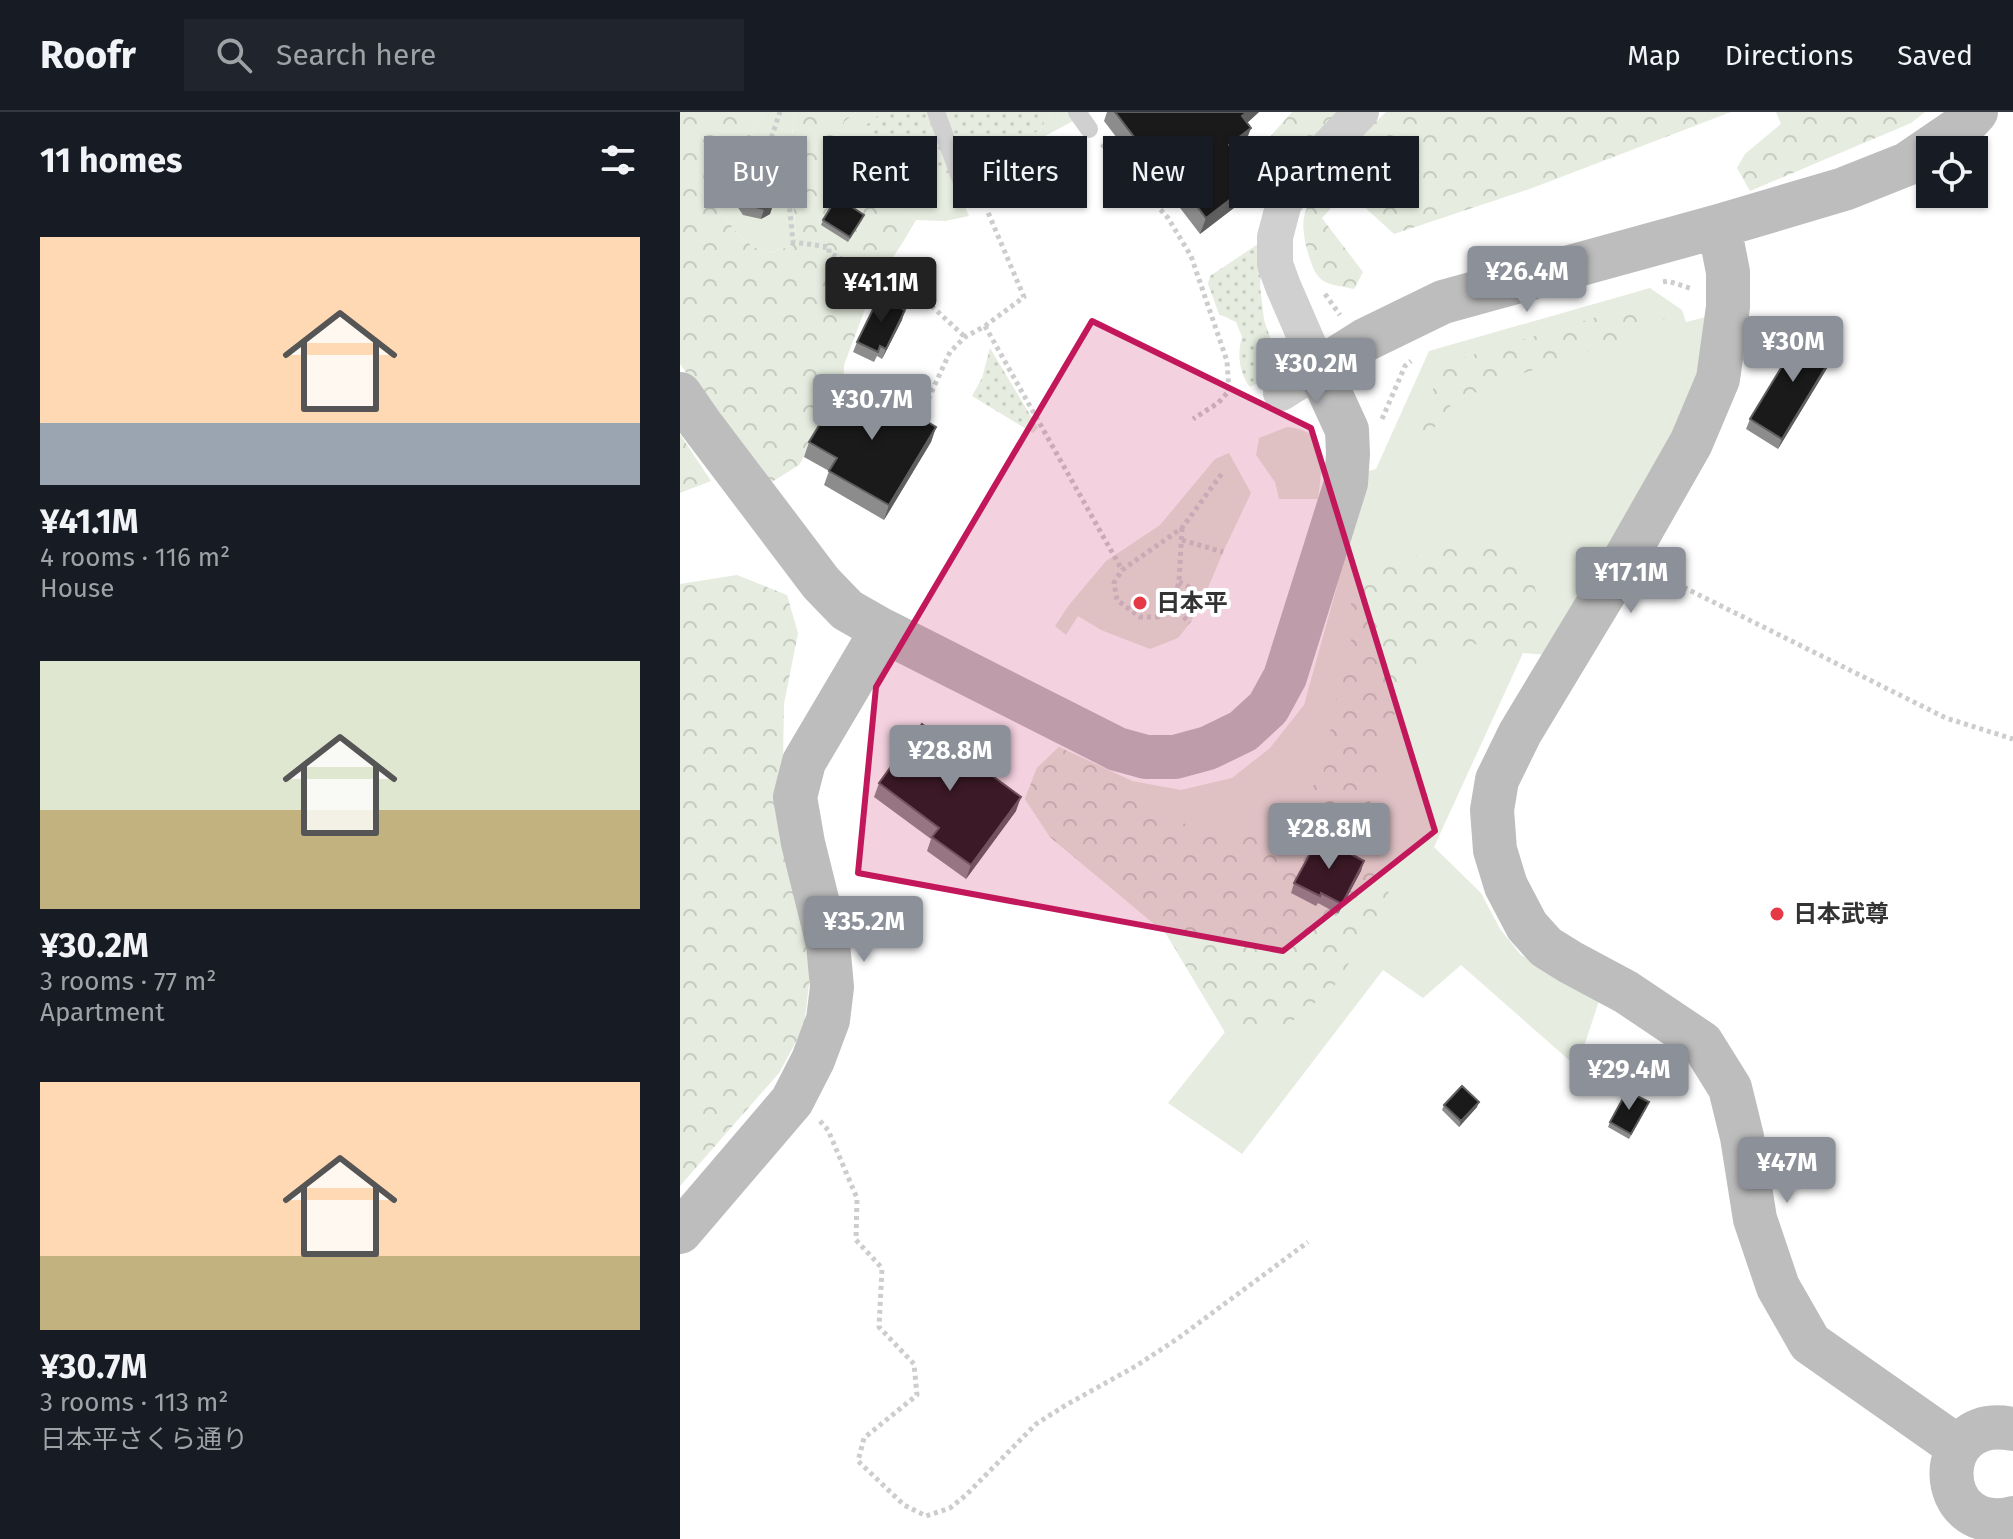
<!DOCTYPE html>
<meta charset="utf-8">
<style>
:root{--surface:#171b24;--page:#20242c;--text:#f1f3f6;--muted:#9ea1a6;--line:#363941;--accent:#8c9099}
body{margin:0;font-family:"Fira Sans","Noto Sans JP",sans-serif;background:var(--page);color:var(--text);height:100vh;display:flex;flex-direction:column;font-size:30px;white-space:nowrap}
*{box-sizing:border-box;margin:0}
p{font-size:26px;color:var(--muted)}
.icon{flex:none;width:44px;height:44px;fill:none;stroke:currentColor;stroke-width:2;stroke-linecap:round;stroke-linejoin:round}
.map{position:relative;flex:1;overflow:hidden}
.details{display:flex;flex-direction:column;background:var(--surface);width:680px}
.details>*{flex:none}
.banner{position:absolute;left:24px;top:24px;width:760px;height:72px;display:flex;gap:16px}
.buttons{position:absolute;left:1236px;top:24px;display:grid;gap:16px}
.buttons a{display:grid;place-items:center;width:72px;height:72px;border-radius:0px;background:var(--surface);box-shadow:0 2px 6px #0004;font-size:40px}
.price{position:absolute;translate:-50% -68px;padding:0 18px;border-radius:8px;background:var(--accent);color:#fff;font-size:26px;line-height:52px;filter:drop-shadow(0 2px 4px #0008)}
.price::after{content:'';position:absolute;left:50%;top:48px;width:24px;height:18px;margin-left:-12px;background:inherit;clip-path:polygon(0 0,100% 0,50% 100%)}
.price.selected{background:#222;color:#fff}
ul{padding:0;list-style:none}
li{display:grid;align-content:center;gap:16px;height:424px;padding:0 40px}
li span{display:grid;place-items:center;height:248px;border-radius:0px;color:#555}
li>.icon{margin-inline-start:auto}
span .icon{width:144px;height:144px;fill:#fffc;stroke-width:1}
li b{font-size:34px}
h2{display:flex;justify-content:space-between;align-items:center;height:96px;padding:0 40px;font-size:34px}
.chip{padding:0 28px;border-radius:0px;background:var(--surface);box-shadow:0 2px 6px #0004;font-size:28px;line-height:72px}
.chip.selected{background:var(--accent);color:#fff}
header{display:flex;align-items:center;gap:48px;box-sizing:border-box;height:112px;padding:0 40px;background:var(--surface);border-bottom:2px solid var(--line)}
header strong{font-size:38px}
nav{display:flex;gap:44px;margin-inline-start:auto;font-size:28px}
.search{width:560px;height:72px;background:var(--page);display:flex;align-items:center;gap:20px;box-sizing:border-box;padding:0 28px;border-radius:0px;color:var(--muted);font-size:30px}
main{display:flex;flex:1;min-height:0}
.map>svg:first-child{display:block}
.grass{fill:#e6ecdf}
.forest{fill:url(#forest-crowns)}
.garden{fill:url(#garden-dots)}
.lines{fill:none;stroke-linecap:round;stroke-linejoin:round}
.path{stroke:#cdcdcd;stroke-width:5;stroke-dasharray:4 4;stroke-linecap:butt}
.lane{stroke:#d0d0d0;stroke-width:18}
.street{stroke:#d0d0d0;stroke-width:36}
.secondary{stroke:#bdbdbd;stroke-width:44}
.wall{fill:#8c8c8c}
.shaded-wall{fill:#5f5f5f}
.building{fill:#1a1a1a;stroke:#5f5f5f;stroke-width:2}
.marked{fill:#c2185b;fill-opacity:0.2;stroke:#c2185b;stroke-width:6;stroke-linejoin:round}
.poi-dot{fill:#e63946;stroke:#fff;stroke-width:3}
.labels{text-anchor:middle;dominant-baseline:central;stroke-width:8;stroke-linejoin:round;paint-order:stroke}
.poi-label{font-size:24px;font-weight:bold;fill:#333;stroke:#fff;text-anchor:start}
</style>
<header>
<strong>Roofr</strong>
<div class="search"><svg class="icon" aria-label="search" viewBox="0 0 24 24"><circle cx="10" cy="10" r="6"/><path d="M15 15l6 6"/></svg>Search here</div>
<nav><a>Map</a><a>Directions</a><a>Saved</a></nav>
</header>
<main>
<section class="details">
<h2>11 homes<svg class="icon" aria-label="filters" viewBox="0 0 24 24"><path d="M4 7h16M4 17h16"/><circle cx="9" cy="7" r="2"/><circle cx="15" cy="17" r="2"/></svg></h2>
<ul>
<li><span style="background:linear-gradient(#ffd9b3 75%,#9aa5b1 0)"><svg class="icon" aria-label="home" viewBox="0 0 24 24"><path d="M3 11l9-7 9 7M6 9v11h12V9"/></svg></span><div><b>¥41.1M</b><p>4 rooms · 116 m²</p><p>House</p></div></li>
<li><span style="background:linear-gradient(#dfe7d0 60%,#c2b280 0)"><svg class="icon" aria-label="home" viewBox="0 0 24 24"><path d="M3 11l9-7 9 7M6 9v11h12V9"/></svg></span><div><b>¥30.2M</b><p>3 rooms · 77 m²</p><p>Apartment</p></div></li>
<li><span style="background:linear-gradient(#ffd9b3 70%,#c2b280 0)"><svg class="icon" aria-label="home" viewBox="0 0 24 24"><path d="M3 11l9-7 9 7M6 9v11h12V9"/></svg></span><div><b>¥30.7M</b><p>3 rooms · 113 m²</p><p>日本平さくら通り</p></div></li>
</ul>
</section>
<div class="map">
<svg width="1333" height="1427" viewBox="0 0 1333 1427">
<defs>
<pattern id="forest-crowns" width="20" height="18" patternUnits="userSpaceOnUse" patternTransform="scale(2)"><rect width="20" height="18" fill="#e6ecdf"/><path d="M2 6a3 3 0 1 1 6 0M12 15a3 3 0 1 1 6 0" fill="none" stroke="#c6cbc0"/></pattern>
<pattern id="garden-dots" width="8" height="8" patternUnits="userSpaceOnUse" patternTransform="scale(2)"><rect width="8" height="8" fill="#e6ecdf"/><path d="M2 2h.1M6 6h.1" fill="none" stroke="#c6cbc0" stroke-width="1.8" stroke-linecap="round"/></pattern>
</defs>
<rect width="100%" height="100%" fill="#fff"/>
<path class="grass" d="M84 0H114L110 54 116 125 108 135 90 141 73 135 54 118 39 96 40 76Z
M176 0H202L184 16 360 18 371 0H410L275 72 289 104 265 109 236 108 194 88 164 60V10Z
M970 176 1002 198 1006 210 1030 204 1032 218 993 330 867 543 843 541 754 735 801 781 820 817 841 843 920 886 897 955 781 853 743 886 703 858 562 1042 488 991 545 920 486 822 370 725 345 687 357 656 379 635 452 669 501 678 552 666 590 636 624 593 689 359 696 357 749 239Z
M607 315C650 318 642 354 638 387H599L595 370 576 343 579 326Z
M549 341 571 381 543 440 525 483 510 511 498 526 470 537 421 518 398 504 386 523 375 514 389 493 426 449 480 413 535 347Z"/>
<path class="forest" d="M0 0H84L40 76 39 96 54 118 73 135 90 141 108 135 116 125 110 54 114 0H176L164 10V60L194 88 236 108 223 130 193 176 164 253 163 282 119 353 87 373 0 252Z
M612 0H661L609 55 596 64 583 57 578 46 588 27Z
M706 0H1051L855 75 714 122 667 79 642 106 683 160 674 177C646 171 638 174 629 144 625 132 621 113 625 101 638 61 677 29 706 0Z
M1096 0H1245L1231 11 1070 79 1057 56 1065 42 1101 12Z
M971 191 986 195 984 208 921 235 844 261 774 289 751 320H741L760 253 917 205Z
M0 322 31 369 0 381Z
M779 428 823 431 853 466 862 511 837 535 791 532 738 547 712 608 690 689 697 732 710 787 653 876 610 911 565 921 545 920 486 821 370 725 345 687 357 656 379 635 452 669 493 707 541 726 599 711 643 663 654 597 672 524 671 485 697 458Z
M57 463 107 483 118 521 104 592 103 649 131 855 124 915 99 961 0 1074V472Z"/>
<path class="garden" d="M202 0H371L360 18 288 54 242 71 237 60 201 65 184 15Z
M584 128 580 174 584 208 593 234 594 249 589 265 570 275C559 261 557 242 562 225L556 210 539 202 528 172 530 164Z
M310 236 358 316 353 321 292 284 302 266Z"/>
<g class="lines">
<path class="path" d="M422 32 488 106 511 144 547 249 549 279 538 291 513 307
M88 39 106 61 113 130 149 135V141L242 185 285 225
M81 56 100 0
M317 68 389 28
M983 170 988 169 1012 177
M645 182 660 203
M305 214 344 185 307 98
M702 307 725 254 731 249
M238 309 270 240 285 225 305 214 442 458
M502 416 499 470 492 494 478 505H460L437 488 434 471 442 458 502 416 543 360
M502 428 543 440
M975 461 1266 606 1333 627
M499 470 525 483
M492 494 510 511
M140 1009 148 1018 177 1086 176 1128 202 1156 199 1215 234 1252 237 1283 184 1326 178 1349 224 1393 246 1404 270 1396 286 1383 356 1312 386 1293 456 1254 497 1227 628 1130"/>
<path class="lane" d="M256 0 287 84 299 78
M397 0 409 17"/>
<path class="street" d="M601 281 639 257 603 174 595 152V125L604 91 647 36 681 0"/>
<path class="secondary" d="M1039 114 1048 160V195L1038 267 1011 331 945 447 840 621 817 668 812 698 815 738 826 774 847 814 866 835 890 850 946 880 1022 931 1050 976 1062 1025 1075 1107 1098 1175 1130 1231 1278 1335
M0 282 20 311 141 471 167 498 202 518 437 637 466 645H495L528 636 563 619 588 596 605 565 666 371 668 342 667 318 639 257 685 228 763 190 1039 114 1164 77 1227 52 1284 13 1296 0
M0 1120 112 989 133 948 148 908 152 875 148 832 123 731 115 685 124 650 202 518
M1333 1317C1249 1300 1253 1426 1333 1406"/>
</g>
<path class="wall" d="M427 0H579L567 11 565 32 555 40 569 73 563 89 520 122 494 88 488 93 424 9Z
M59 64 101 72 90 102 81 107 63 103 53 88Z
M184 103 182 108 168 130 141 113 143 108Z
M222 208 202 247 197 244 194 250 173 240 177 230Z
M1156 238 1152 248 1098 337 1066 317 1070 307Z
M191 291 256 315 251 330 204 408 144 373 149 359 124 345 129 330Z
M199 671 336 699 286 767 247 739 251 727 194 685Z
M681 759 658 802 638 791 636 794 611 781 614 771Z
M764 993 797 995 779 1015 762 998Z
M967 995 949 1027 928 1015 930 1010Z"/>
<path class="shaded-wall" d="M567 0H579L556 21 562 4Z
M571 16 565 32 543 49 549 33Z
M571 61 566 75 569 73 563 89 520 122 526 106 564 66Z
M500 72 494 88 488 93 494 77Z
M93 92 90 102 81 107 84 97Z
M225 198 222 208 202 247 206 237Z
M1156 238 1152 248 1098 337 1102 327Z
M256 315 251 330 204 408 209 393Z
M341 685 336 699 286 767 291 753Z
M684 749 681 759 658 802 662 792Z
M799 990 797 995 779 1015 781 1009Z"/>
<path class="building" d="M435 0H567L562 4 571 16 549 33 571 61 564 66 569 73 526 106 500 72 494 77Z
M82 52 96 60 101 72 93 92 84 97 67 93 56 78 59 64 71 53Z
M157 85 184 103 170 125 143 108Z
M199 185 225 198 206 237 200 234 198 240 177 230Z
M1124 218 1156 238 1102 327 1070 307Z
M163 274 191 291 197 279 256 315 209 393 149 359 157 346 129 330Z
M242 612 341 685 291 753 252 725 259 716 199 671Z
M639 725 684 749 662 792 641 781 640 784 614 771Z
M782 974 799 990 781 1009 764 993Z
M947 979 969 990 951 1022 930 1010Z"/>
<path class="marked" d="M412 209 631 316 755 719 603 839 178 761 196 575Z"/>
<g class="poi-dot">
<circle cx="460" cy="491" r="8"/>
<circle cx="1097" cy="802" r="8"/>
</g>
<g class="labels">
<g class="poi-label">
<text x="476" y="491">日本平</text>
<text x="1113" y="802">日本武尊</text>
</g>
</g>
</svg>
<div class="buttons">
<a><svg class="icon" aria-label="locate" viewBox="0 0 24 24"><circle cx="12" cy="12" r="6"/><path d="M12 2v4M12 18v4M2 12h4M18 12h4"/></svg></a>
</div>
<b class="price" style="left:847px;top:202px">¥26.4M</b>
<b class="price selected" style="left:201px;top:213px">¥41.1M</b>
<b class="price" style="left:1113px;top:272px">¥30M</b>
<b class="price" style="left:636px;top:294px">¥30.2M</b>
<b class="price" style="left:192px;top:330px">¥30.7M</b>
<b class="price" style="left:951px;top:503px">¥17.1M</b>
<b class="price" style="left:270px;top:681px">¥28.8M</b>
<b class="price" style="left:649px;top:759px">¥28.8M</b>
<b class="price" style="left:184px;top:852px">¥35.2M</b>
<b class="price" style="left:949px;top:1000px">¥29.4M</b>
<b class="price" style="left:1107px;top:1093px">¥47M</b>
<div class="banner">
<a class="chip selected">Buy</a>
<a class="chip">Rent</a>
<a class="chip">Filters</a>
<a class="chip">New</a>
<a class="chip">Apartment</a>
</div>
</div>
</main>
